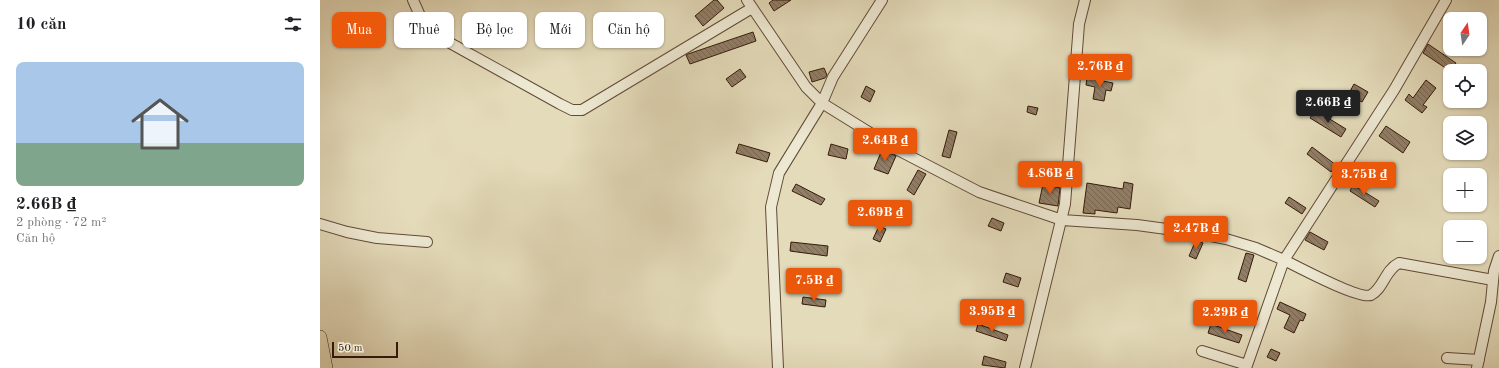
<!DOCTYPE html>
<html lang="vi">
<meta charset="utf-8">
<style>
:root{--surface:#fff;--page:#f6f6f6;--text:#202124;--muted:#757577;--accent:#ea580c}
body{margin:0;font-family:"Old Standard TT",serif;background:var(--page);color:var(--text);height:100vh;display:flex;flex-direction:column;font-size:15px;white-space:nowrap}
*{box-sizing:border-box;margin:0}
p{font-size:13px;color:var(--muted)}
.icon{flex:none;width:22px;height:22px;fill:none;stroke:currentColor;stroke-width:2;stroke-linecap:round;stroke-linejoin:round}
.map{position:relative;flex:1;overflow:hidden}
.details{display:flex;flex-direction:column;background:var(--surface);width:320px}
.details>*{flex:none}
.guide{position:absolute;left:12px;top:12px;width:380px;height:36px;display:flex;gap:8px}
.needle{width:26px;rotate:13deg}
.fabs{position:absolute;left:1123px;top:12px;display:grid;gap:8px}
.fabs a{display:grid;place-items:center;width:44px;height:44px;border-radius:8px;background:var(--surface);box-shadow:0 1px 3px #0004;font-size:20px}
.scale{position:absolute;left:12px;bottom:10px;width:66px;box-sizing:border-box;padding-left:4px;border:2px solid #371a0a;border-top:0;font-size:11px;line-height:14px;white-space:nowrap;color:#371a0a;-webkit-text-stroke:3px #ede8d2;paint-order:stroke}
.price{position:absolute;translate:-50% -34px;padding:0 9px;border-radius:4px;background:var(--accent);color:#fff;font-size:13px;line-height:26px;filter:drop-shadow(0 1px 2px #0008)}
.price::after{content:'';position:absolute;left:50%;top:24px;width:12px;height:9px;margin-left:-6px;background:inherit;clip-path:polygon(0 0,100% 0,50% 100%)}
.price.active{background:#222;color:#fff}
ul{padding:0;list-style:none}
li{display:grid;align-content:center;gap:8px;height:212px;padding:0 16px}
li span{display:grid;place-items:center;height:124px;border-radius:8px;color:#555}
li>.icon{margin-inline-start:auto}
span .icon{width:72px;height:72px;fill:#fffc;stroke-width:1}
li b{font-size:17px}
h2{display:flex;justify-content:space-between;align-items:center;height:48px;padding:0 16px;font-size:17px}
.tag{padding:0 14px;border-radius:8px;background:var(--surface);box-shadow:0 1px 3px #0004;font-size:14px;line-height:36px}
.tag.active{background:var(--accent);color:#fff}
main{display:flex;flex:1;min-height:0}
.map>svg:first-child{display:block}
.building{fill:url(#building-back-hatch);stroke:#371a0a}
.lines{fill:none;stroke-linecap:round;stroke-linejoin:round}
.minor-casing{stroke:#624a36;stroke-width:12}
.major-casing{stroke:#371a0a;stroke-width:14}
.minor{stroke:#ede8d2;stroke-width:10}
.major{stroke:#e4dbba;stroke-width:13}
</style>
<main>
<section class="details">
<h2>10 căn<svg class="icon" aria-label="filters" viewBox="0 0 24 24"><path d="M4 7h16M4 17h16"/><circle cx="9" cy="7" r="2"/><circle cx="15" cy="17" r="2"/></svg></h2>
<ul>
<li><span style="background:linear-gradient(#a9c7e8 65%,#7fa58c 0)"><svg class="icon" aria-label="home" viewBox="0 0 24 24"><path d="M3 11l9-7 9 7M6 9v11h12V9"/></svg></span><div><b>2.66B ₫</b><p>2 phòng · 72 m²</p><p>Căn hộ</p></div></li>
</ul>
</section>
<div class="map">
<svg width="1179" height="368" viewBox="0 0 1179 368">
<defs>
<pattern id="building-back-hatch" width="6" height="6" patternUnits="userSpaceOnUse"><rect width="6" height="6" fill="#917e66"/><path d="M-1 5l2 2M0 0l6 6M5-1l2 2" fill="none" stroke="#776652"/></pattern>
</defs>
<rect width="100%" height="100%" fill="#e4dbba"/>
<filter id="stains"><feTurbulence type="fractalNoise" baseFrequency=".005" numOctaves="4"/><feColorMatrix values="0 0 0 0 .2 0 0 0 0 .09 0 0 0 0 .02 0 0 0 .5 -.17"/></filter>
<radialGradient id="worn" r=".72"><stop offset=".6" stop-color="#630" stop-opacity="0"/><stop offset="1" stop-color="#630" stop-opacity=".3"/></radialGradient>
<path class="building" d="M394 0H397L404 8 383 26 375 16Z
M453 0H471L454 11 449 3Z
M433 32 436 41 370 64 366 55 368 54Z
M1108 44 1136 63 1130 71 1103 53Z
M504 68 507 75 505 78 492 82 489 72Z
M420 69 426 77 412 87 406 79Z
M767 78 793 83 791 91 786 90 784 101 773 99 775 87 766 85Z
M1106 80 1116 88 1103 105 1107 107 1102 113 1085 100 1089 94 1093 98Z
M1034 84 1048 92 1042 102 1028 95Z
M546 86 555 91 550 102 541 97Z
M708 106 718 108 716 115 707 112Z
M995 110 1026 129 1021 137 990 118Z
M1066 126 1090 142 1083 153 1059 136Z
M629 130 637 132 630 158 622 156Z
M419 144 450 153 447 162 416 153Z
M511 144 528 149 526 159 508 155Z
M992 147 1016 165 1011 172 987 154Z
M562 150 576 156 568 174 554 169Z
M598 170 606 174 594 195 587 190Z
M804 182 813 184 810 209 798 207 797 213 775 210V214L763 213 767 183 803 189Z
M476 184 505 199 501 205 472 191Z
M723 184 740 188 738 206 719 203Z
M1033 185 1059 201 1055 207 1030 191Z
M969 197 986 208 982 214 965 203Z
M672 218 684 223 681 231 668 226Z
M559 226 566 229 560 242 553 239Z
M990 232 1008 242 1004 250 985 240Z
M876 240 883 243 876 259 869 256Z
M471 242 508 246 507 256 470 251Z
M926 253 934 255 926 282 918 279Z
M686 273 701 278 698 287 683 282Z
M483 297 506 300 505 307 482 304Z
M960 302 986 314 983 321 980 320 974 333 964 328 970 315 957 309Z
M658 324 688 335 686 341 656 331Z
M891 324 922 335 919 343 888 333Z
M951 349 960 353 956 361 947 357Z
M664 356 686 362 685 368 662 365Z"/>
<g class="lines">
<defs>
<path id="minor" d="M93 0 101 18 112 33 240 104 252 110H262L432 8
M427 0 486 87 502 103 513 77 562 0
M1126 0 1074 90 964 260C978 267 1040 300 1051 295 1063 289 1065 270 1079 263L1173 280
M0 224 27 232 57 238 107 242
M882 351 927 365
M1127 358 1159 360
M458 368 451 207 459 173 502 103 576 149 659 192 742 220 817 225 876 233 906 239 936 248 964 260 926 368
M705 368 745 204 759 24 765 0
M1157 368 1171 302 1174 271 1179 256"/>
<path id="major" d="M0 337 6 368"/>
</defs>
<use href="#minor" class="minor-casing"/>
<use href="#major" class="major-casing"/>
<use href="#minor" class="minor"/>
<use href="#major" class="major"/>
</g>
<rect width="100%" height="100%" filter="url(#stains)"/>
<rect width="100%" height="100%" fill="url(#worn)"/>
</svg>
<div class="fabs">
<a><svg class="needle" viewBox="-14 -14 28 28"><path d="M0-13l5 13h-10z" fill="#e53935"/><path d="M0 13l5-13h-10z" fill="#757577"/></svg></a>
<a><svg class="icon" aria-label="locate" viewBox="0 0 24 24"><circle cx="12" cy="12" r="6"/><path d="M12 2v4M12 18v4M2 12h4M18 12h4"/></svg></a>
<a><svg class="icon" aria-label="layers" viewBox="0 0 24 24"><path d="M12 4l9 5-9 5-9-5zM3 14l9 5 9-5"/></svg></a>
<a>+</a>
<a>−</a>
</div>
<div class="scale">50 m</div>
<b class="price" style="left:780px;top:88px">2.76B ₫</b>
<b class="price active" style="left:1008px;top:124px">2.66B ₫</b>
<b class="price" style="left:565px;top:162px">2.64B ₫</b>
<b class="price" style="left:730px;top:195px">4.86B ₫</b>
<b class="price" style="left:1044px;top:196px">3.75B ₫</b>
<b class="price" style="left:560px;top:234px">2.69B ₫</b>
<b class="price" style="left:876px;top:250px">2.47B ₫</b>
<b class="price" style="left:494px;top:302px">7.5B ₫</b>
<b class="price" style="left:672px;top:333px">3.95B ₫</b>
<b class="price" style="left:905px;top:334px">2.29B ₫</b>
<div class="guide">
<a class="tag active">Mua</a>
<a class="tag">Thuê</a>
<a class="tag">Bộ lọc</a>
<a class="tag">Mới</a>
<a class="tag">Căn hộ</a>
</div>
</div>
</main>
